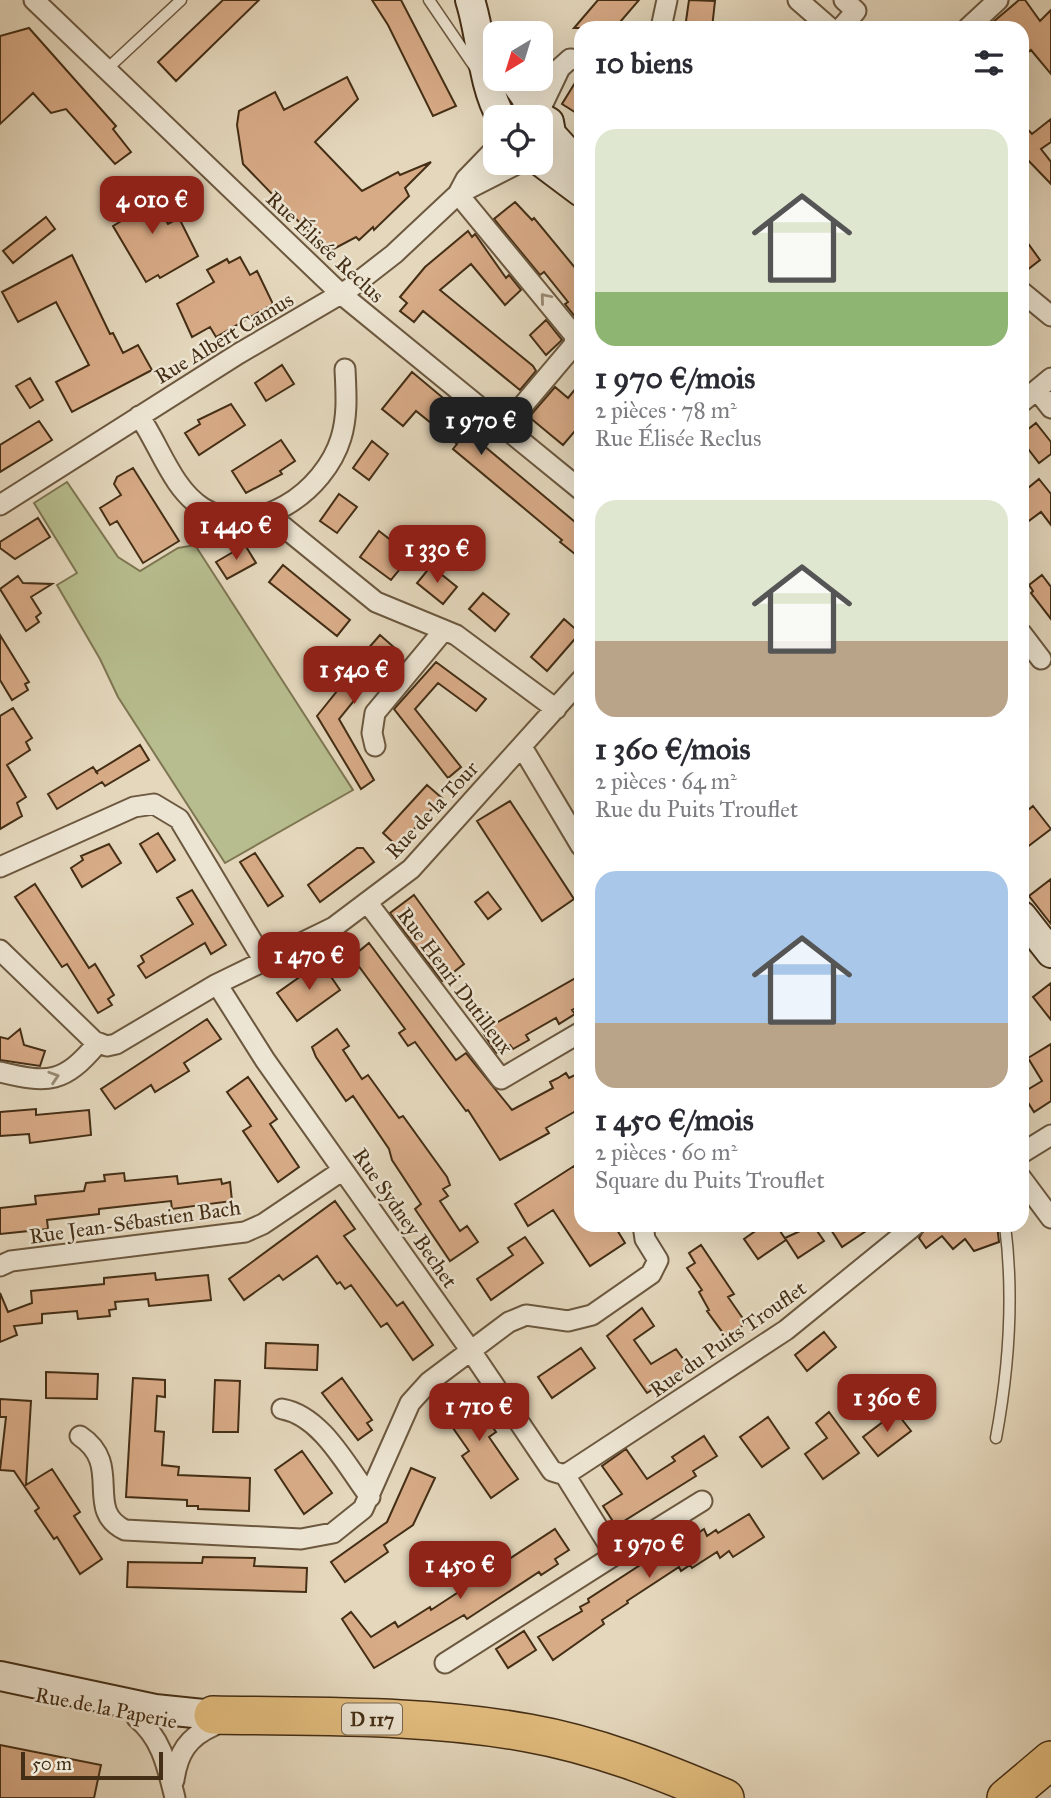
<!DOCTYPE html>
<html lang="fr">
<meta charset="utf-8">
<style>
:root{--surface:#fff;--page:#f7f7f7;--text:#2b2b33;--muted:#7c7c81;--accent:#8f2418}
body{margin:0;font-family:"IM FELL Great Primer",serif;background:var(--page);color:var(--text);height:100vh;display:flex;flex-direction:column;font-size:26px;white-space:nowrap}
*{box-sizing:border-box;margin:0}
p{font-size:23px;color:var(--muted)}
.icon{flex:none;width:38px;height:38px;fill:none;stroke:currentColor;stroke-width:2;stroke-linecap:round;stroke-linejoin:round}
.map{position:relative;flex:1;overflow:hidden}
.side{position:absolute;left:574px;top:21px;width:455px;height:1211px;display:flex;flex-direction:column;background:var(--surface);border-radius:21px;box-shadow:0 7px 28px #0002}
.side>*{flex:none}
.needle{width:46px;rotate:218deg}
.controls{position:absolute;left:483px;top:21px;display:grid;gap:14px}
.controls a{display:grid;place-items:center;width:70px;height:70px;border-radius:14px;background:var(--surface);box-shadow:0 7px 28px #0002;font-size:35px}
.scale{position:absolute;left:21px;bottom:18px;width:142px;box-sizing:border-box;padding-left:7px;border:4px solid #442e15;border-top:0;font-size:19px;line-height:24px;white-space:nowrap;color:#442e15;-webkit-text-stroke:5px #ede5d3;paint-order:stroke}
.price{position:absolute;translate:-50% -60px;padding:0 16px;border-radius:14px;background:var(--accent);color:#fff;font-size:23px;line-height:46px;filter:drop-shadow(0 2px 4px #0008)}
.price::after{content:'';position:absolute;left:50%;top:42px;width:21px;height:16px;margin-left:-10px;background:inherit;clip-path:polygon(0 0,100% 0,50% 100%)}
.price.active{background:#222;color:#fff}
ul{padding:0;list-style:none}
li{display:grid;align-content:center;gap:14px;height:371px;padding:0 21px}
li span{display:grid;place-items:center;height:217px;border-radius:21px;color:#555}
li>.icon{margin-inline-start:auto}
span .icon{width:126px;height:126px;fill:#fffc;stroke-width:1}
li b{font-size:30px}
h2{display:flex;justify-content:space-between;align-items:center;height:84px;padding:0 21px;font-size:30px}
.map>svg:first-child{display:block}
.green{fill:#b7bd8e;stroke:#7e7652;stroke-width:2}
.building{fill:#d8ab87;stroke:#442e15;stroke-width:2}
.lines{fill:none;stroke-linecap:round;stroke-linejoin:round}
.lane-casing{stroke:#6c583f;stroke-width:13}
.street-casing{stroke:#6c583f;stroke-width:23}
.secondary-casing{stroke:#442e15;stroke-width:32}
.highway-casing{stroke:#442e15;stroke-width:40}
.lane{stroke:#ede5d3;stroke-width:10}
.street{stroke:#ede5d3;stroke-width:19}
.secondary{stroke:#ede5d3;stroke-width:28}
.highway{stroke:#e2bc7e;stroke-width:37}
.oneway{stroke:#988a74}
.labels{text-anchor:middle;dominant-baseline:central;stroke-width:5;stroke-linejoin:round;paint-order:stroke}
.shield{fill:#ede5d3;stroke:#77654e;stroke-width:2}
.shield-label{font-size:19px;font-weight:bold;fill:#442e15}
.street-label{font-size:21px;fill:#442e15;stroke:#ede5d3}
</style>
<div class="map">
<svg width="1051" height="1798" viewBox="0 0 1051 1798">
<rect width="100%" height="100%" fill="#e4d7bc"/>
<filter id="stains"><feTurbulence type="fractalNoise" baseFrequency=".00286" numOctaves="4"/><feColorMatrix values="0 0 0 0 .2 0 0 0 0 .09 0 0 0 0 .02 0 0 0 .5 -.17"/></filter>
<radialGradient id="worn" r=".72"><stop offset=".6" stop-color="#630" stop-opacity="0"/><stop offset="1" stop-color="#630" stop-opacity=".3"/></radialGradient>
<path class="green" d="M67 482 118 557 140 571 178 548 195 545 353 790 225 863 118 697 100 659 57 585 77 573 34 503Z"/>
<path class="building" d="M223 0H259L176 81 158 62Z
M372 0H401L456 106 433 116 388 25Z
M598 0H639L615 28H574Z
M689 0 715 1 712 28H685Z
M1019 0H1025L1040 21 1051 10V74L1031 50 1022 57V28H986Z
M29 28 116 126 113 129 131 152 115 164 66 109 51 113 33 93 0 124V36Z
M581 73V116L562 104Z
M347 77 358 99 315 142 362 191 398 172 400 175 431 162 405 188 409 196 374 230 373 227 359 240 356 237 328 252 243 164 237 125 239 111 275 92 284 110Z
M1051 119V142L1041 149 1051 162V184L1023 155 1022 147V123L1032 134Z
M146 187 168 224 179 218 198 256 160 278 158 275 146 282 113 226 123 220 113 202Z
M515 202 532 220 534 218 581 275V324L565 304 568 302 544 272 540 275 494 219Z
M46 217 55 229 13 263 3 251Z
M468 231 472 237 475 234 506 278 509 275 521 290 505 305 471 264 440 290 533 366 536 371 520 390 423 311 414 322 400 311 407 303 400 297 425 267Z
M1022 235 1040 260 1022 274Z
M72 255 110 334 113 333 123 353 138 345 152 370 72 412 56 382 89 365 56 302 18 322 2 292Z
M240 257 250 275 257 271 273 304 216 337 210 327 192 337 177 304 214 282 207 270 227 259 229 263Z
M546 320 562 340 546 355 530 335Z
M282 365 294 384 266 401 255 383Z
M412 372 460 412 453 420 581 527V559L560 542 562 540 453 449 457 444 416 411 403 426 382 409Z
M30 378 43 400 30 408 16 386Z
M581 382V424L563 445 529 417 555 387 568 398Z
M231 404 245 425 199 455 185 433 200 424 198 420Z
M39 421 52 440 0 472V445Z
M1036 423 1051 442V454L1039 463 1022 441V434Z
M281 440 295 461 280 471 282 474 246 493 232 471Z
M372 441 388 454 369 480 353 468Z
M133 468 179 541 143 563 117 521 110 525 100 508 121 495 114 484 117 477Z
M1039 479 1051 494V525L1041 512 1022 526V493Z
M339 494 357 507 337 533 320 521Z
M38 518 50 537 15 559 0 548V542Z
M379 531 397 545 392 552 405 563 391 580 360 557Z
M245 545 256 563 227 579 216 562Z
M283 565 350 620 337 636 269 582Z
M431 566 457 587 443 604 417 583Z
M1042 575 1051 587V619L1031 593 1033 591 1029 585Z
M18 576 23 583 52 584 31 597 41 613 36 617 39 622 26 631 0 589Z
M483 593 509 614 495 631 469 609Z
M564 619 580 633 547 671 531 657Z
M0 635 29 682 25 684 28 690 12 700 0 680Z
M380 635 396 649 339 719 374 780 361 789 317 716 341 686 338 683Z
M436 662 486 699 476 711 438 683 415 709 461 767 448 778 394 709Z
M13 708 32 738 26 742 30 750 7 765 26 797 17 803 22 816 0 829V716Z
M140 745 149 760 105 786 102 782 57 809 48 794 93 767 98 774 96 772Z
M427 785 442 798 398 847 383 833Z
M510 801 574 899 542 921 477 821Z
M1033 806 1051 829 1022 851V815Z
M158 833 175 860 157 872 140 844Z
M109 844 121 863 82 887 71 868 83 860 81 856Z
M357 848H363L374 862 320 902 308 885Z
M255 853 283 896 268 906 240 862Z
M1051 879V924L1029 896Z
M35 884 89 968 95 964 114 995 108 999 112 1005 98 1013 67 964 62 967 15 897Z
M192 890 226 945 211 954 205 943 146 978 138 966 144 962 141 956 193 924 177 898Z
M488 892 501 909 488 919 475 902Z
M414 895 464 964 442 981 390 913Z
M369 943 456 1060 466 1053 512 1110 553 1088 550 1082 558 1078 566 1073 569 1078 581 1072V1108L546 1128 549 1133 500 1160 468 1110 466 1111 415 1042 408 1046 399 1033 405 1029 352 957Z
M321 962 340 990 297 1021 277 993Z
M581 975V1005L572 1010 575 1014 559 1024 556 1018 526 1035 529 1040 513 1049 510 1045 496 1053 482 1031Z
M1051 983V1020L1033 997Z
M207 1019 221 1039 184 1063 189 1071 155 1092 151 1085 115 1109 101 1089Z
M20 1029 24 1045 45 1051 40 1066 0 1060V1037L8 1039Z
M337 1029 349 1046 343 1050 362 1079 368 1075 399 1118 403 1116 447 1177 450 1185 443 1189 448 1196 440 1201 460 1231 467 1226 478 1242 450 1261 415 1209 421 1204 392 1160 389 1149 353 1096 346 1101 316 1057 312 1047Z
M1051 1044V1101L1034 1112 1022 1093 1042 1081 1028 1058Z
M248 1077 277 1119 270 1124 299 1167 278 1182 243 1131 251 1126 227 1092Z
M36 1109V1115L89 1110 91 1135 30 1143 29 1134 0 1136V1112Z
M574 1166 581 1176V1225H614L625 1243 590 1266 553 1210 528 1226 515 1204Z
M124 1173 125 1181 177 1176 178 1184 221 1179 222 1184 230 1182 232 1201 172 1209 171 1201 99 1209V1214L47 1220 48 1229 0 1234V1208L36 1204 35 1196 84 1191 86 1183 105 1181 104 1175Z
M335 1201 355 1229 344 1236 397 1306 403 1302 433 1345 413 1360 387 1323 381 1327 351 1285 345 1289 340 1282 337 1284 317 1256 283 1280 279 1275 244 1300 229 1279Z
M764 1225H776L786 1240 758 1259 744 1239Z
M813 1225 824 1241 798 1258 785 1238Z
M828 1225H875L842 1247Z
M927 1225H997L999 1242 974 1251 965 1239 953 1249 942 1236 926 1248 919 1238Z
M525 1237 543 1263 491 1300 477 1279 513 1255 508 1248Z
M701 1245 734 1294 728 1297 746 1323 726 1337 707 1311 709 1310 699 1292 702 1290 687 1268 695 1263 689 1253Z
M155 1273 156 1280 208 1275 211 1300 149 1306 148 1299 115 1302 116 1309 109 1310 110 1316 78 1319 77 1311 42 1314V1323L14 1326 17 1335 0 1342V1293L8 1312 32 1303 31 1291 104 1284V1278Z
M642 1308 654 1326 634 1340 651 1364 676 1349 689 1367 647 1393 607 1336Z
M824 1332 836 1347 807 1371 795 1355Z
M266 1343 318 1345 317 1370 265 1368Z
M581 1348 595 1368 552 1398 538 1377Z
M46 1372 98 1374 97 1399 46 1398Z
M133 1378 165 1380V1397L157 1396 156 1415 155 1431 164 1432 162 1465 179 1467 178 1475 250 1478 249 1511 198 1509V1506H187V1500L126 1497Z
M342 1378 372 1420 367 1423 372 1430 358 1440 322 1393Z
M215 1380 240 1381 238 1432H213Z
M466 1389 496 1432 489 1437 518 1479 491 1498 462 1456 469 1451 439 1408Z
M0 1399 31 1401 26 1485 52 1469 80 1512 74 1516 102 1559 80 1574 57 1537 54 1539 35 1511 39 1508 14 1471 0 1470 6 1417H0Z
M829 1412 859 1453 823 1479 805 1454 827 1438 816 1423Z
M896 1412 911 1431 878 1456 863 1437Z
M768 1417 789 1448 762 1467 740 1437Z
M704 1436 717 1456 693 1471 696 1476 616 1526 603 1506 622 1494 602 1466 626 1449 647 1479 675 1461 672 1457Z
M302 1451 332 1493 304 1514 275 1470Z
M411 1468 435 1478 413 1525 384 1545 388 1552 345 1582 331 1562 387 1522Z
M749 1514 764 1537 733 1557 729 1551 720 1558 717 1552 692 1568 690 1565 681 1571 679 1567 627 1601 628 1603 602 1620 604 1624 553 1660 538 1637 582 1611 580 1607 589 1602 588 1599 691 1532 694 1536 704 1529 707 1536 716 1530 718 1533Z
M555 1529 569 1550 555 1559 558 1564 541 1575 539 1572 467 1619 464 1615 374 1668 342 1619 351 1612 371 1637 395 1622 398 1627 430 1607 431 1610Z
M203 1557 255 1558 254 1566 307 1568 306 1592 127 1587 128 1562 202 1563Z
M524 1631 536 1650 508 1668 496 1649Z
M0 1745 101 1765 94 1798H0Z"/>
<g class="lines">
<defs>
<path id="lane" d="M429 0 476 69
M107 69 181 0
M996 1438C1009 1368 1014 1296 1005 1225"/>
<path id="street" d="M34 0 341 294 581 490
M798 0 830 28
M661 28 667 0
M841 28 856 11 844 0
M968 28 998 0
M538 114 560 68 570 59 581 60
M462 192 519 163
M458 194 575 336 574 345 503 429
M1022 292 1051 316
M1037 390 1051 408
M1022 402 1051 378
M139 416C159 444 172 489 203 508 256 541 325 491 341 438 348 415 346 392 345 369
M0 505 238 354 349 289 394 254 458 194 466 179 495 149
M269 515 376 602 456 635 556 709
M1022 634 1041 659
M375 746 372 733 375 713 444 630
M522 747 581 846
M0 867 134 807 154 804 179 819 264 961
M367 902 501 1079 581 1032
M0 950 94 1041 107 1046 116 1044 217 984 334 927 411 869 581 680
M217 984 265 1060 471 1351 552 1471 565 1475 786 1330 915 1225
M0 1072C49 1084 64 1083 97 1044
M1022 1153 1051 1135
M1022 1179 1051 1218
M0 1266 11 1261 245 1232 263 1224 343 1170
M282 1409C322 1416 347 1467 370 1497
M80 1436C124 1465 83 1510 125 1530L301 1539 333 1533 363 1509 410 1403 429 1382 509 1322 526 1315 568 1321 592 1315 651 1274 658 1260 645 1239 643 1225
M565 1475 615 1555 702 1501
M445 1663 615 1555
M137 1718C162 1739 167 1766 175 1798
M174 1780C178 1753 188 1737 213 1726"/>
<path id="secondary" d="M470 0C482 37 482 84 501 117
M513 79 527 99 531 113
M520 117 534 113 549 122 552 138 541 151
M552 135 581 167
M541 162 581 192
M1022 916 1051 953
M0 1676 155 1709 213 1715"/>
<path id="highway" d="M213 1715C318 1717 425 1714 528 1733 596 1745 662 1771 725 1798
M1006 1798 1051 1760"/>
</defs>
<use href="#lane" class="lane-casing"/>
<use href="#street" class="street-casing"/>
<use href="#secondary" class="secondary-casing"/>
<use href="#highway" class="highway-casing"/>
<use href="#lane" class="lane"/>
<use href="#street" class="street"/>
<use href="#secondary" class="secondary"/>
<use href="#highway" class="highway"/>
</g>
<defs><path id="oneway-chevron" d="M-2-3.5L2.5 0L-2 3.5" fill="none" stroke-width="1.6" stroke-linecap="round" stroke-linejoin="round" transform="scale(1.75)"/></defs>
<g class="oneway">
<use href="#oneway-chevron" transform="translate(545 298) rotate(-130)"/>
<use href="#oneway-chevron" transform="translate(54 1077) rotate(-18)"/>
</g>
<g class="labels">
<rect class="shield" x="342" y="1703.5" width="60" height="31" rx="5"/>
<g class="shield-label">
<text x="372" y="1719">D 117</text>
</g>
<g class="street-label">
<text transform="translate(325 247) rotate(43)">Rue Élisée Reclus</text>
<text transform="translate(224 338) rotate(-31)">Rue Albert Camus</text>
<text transform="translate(432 810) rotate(-47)">Rue de la Tour</text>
<text transform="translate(455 981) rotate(53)">Rue Henri Dutilleux</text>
<text transform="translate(405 1218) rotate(55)">Rue Sydney Bechet</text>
<text transform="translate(135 1222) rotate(-8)">Rue Jean-Sébastien Bach</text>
<text transform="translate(728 1339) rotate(-35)">Rue du Puits Trouflet</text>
<text transform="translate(106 1708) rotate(11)">Rue de la Paperie</text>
</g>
</g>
<rect width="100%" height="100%" filter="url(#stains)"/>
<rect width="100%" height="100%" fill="url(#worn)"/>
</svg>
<div class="controls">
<a><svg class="needle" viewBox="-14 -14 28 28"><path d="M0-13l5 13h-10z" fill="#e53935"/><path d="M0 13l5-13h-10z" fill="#7c7c81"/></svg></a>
<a><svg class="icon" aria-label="locate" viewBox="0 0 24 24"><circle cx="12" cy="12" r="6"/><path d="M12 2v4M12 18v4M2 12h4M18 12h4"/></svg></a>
</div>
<div class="scale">50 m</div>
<b class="price" style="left:152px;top:236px">4 010 €</b>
<b class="price active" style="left:481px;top:457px">1 970 €</b>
<b class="price" style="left:236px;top:562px">1 440 €</b>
<b class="price" style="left:437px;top:585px">1 330 €</b>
<b class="price" style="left:354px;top:706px">1 540 €</b>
<b class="price" style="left:309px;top:992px">1 470 €</b>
<b class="price" style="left:887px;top:1434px">1 360 €</b>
<b class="price" style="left:479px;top:1443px">1 710 €</b>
<b class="price" style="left:649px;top:1580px">1 970 €</b>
<b class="price" style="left:460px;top:1601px">1 450 €</b>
<section class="side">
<h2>10 biens<svg class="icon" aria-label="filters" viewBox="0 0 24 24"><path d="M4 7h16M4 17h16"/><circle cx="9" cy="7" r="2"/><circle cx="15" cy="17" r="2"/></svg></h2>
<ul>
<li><span style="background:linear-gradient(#dfe7d0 75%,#8fb573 0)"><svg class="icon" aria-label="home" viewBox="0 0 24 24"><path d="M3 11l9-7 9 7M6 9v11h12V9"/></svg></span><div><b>1 970 €/mois</b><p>2 pièces · 78 m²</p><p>Rue Élisée Reclus</p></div></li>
<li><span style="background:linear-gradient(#dfe7d0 65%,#b9a48a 0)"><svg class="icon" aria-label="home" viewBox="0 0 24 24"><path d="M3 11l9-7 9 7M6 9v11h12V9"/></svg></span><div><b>1 360 €/mois</b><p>2 pièces · 64 m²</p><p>Rue du Puits Trouflet</p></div></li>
<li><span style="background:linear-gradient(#a9c7e8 70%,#b9a48a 0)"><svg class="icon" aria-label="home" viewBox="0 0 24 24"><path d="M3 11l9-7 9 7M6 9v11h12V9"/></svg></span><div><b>1 450 €/mois</b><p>2 pièces · 60 m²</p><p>Square du Puits Trouflet</p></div></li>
</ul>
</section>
</div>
